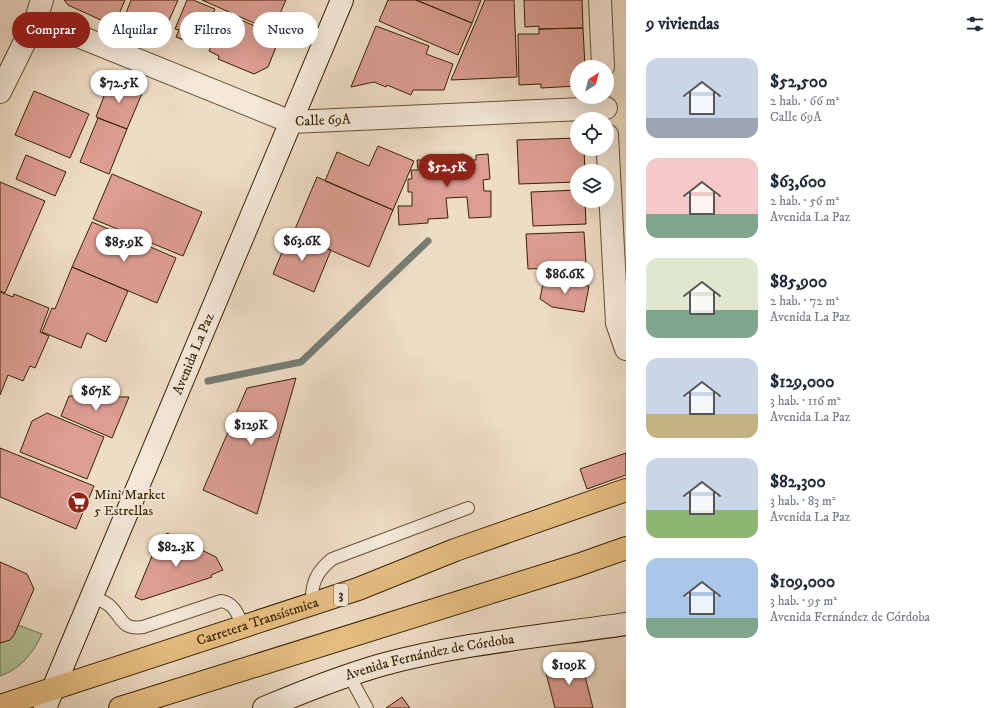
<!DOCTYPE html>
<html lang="es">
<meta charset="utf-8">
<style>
:root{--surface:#fff;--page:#f2f2f3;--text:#1f2937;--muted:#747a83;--accent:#8f2418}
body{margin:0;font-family:"IM FELL DW Pica",serif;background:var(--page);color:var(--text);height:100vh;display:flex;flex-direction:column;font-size:15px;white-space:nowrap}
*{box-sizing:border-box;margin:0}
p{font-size:13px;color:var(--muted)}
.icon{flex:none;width:22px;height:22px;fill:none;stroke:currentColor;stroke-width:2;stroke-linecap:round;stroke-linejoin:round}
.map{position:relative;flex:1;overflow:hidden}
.drawer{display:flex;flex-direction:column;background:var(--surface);width:380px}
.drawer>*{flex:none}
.guide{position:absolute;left:12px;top:12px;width:380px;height:36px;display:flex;gap:8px}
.needle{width:26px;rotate:36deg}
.controls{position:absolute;left:570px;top:60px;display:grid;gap:8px}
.controls a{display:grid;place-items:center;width:44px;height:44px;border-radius:50%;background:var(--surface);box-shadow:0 4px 16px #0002;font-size:20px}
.price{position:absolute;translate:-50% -34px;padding:0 9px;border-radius:14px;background:#fff;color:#222;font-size:13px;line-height:26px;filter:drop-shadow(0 1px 2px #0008)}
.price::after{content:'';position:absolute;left:50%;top:24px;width:12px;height:9px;margin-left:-6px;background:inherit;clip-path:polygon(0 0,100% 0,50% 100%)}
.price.current{background:var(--accent);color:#fff}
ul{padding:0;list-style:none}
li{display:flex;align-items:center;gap:12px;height:100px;padding:0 20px}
li span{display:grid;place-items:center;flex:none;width:112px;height:80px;border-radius:12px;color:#555}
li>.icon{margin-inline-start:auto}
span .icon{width:48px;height:48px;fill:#fffc;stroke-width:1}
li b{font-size:17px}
h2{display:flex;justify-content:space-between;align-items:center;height:48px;padding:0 20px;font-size:17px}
.chip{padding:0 14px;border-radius:18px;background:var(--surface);box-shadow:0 4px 16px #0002;font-size:14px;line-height:36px}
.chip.current{background:var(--accent);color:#fff}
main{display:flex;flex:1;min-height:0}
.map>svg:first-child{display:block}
.green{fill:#b2c29a;stroke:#75724d}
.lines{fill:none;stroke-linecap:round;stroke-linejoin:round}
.stream{stroke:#757d73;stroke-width:7}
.building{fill:#dc9d92;stroke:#382200}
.lane-casing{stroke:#665031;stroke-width:14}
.street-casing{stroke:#665031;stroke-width:24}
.secondary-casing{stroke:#382200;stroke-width:24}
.primary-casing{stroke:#382200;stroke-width:24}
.lane{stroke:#f4e8d9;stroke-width:12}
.street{stroke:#f4e8d9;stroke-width:22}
.secondary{stroke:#f4e8d9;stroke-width:22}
.primary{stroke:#e7be82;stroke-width:22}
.labels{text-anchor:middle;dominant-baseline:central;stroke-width:3.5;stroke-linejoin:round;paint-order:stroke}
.shield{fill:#f4e8d9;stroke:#705d41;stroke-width:1}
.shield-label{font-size:13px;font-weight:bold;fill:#382200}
.street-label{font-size:14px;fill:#382200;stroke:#f4e8d9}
.poi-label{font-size:14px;fill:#382200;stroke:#f4e8d9;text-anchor:start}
</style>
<main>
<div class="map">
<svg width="626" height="708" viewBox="0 0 626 708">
<rect width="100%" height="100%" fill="#eedcc5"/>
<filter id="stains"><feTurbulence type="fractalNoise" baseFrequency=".005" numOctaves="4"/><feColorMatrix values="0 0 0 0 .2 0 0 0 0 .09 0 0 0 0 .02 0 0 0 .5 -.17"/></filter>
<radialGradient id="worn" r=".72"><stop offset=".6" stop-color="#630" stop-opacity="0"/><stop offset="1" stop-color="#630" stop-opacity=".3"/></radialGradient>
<path class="green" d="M18 625 42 634C33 653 21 669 0 676V643C11 639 14 636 18 625Z"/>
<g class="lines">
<path class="stream" d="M208 381 301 362 428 241"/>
</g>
<path class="building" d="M64 0H125L114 26 68 5Z
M131 0H178L164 32 125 16Z
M187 0H193L215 9 200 47 176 37 179 30 175 29Z
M202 0H286L272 31Z
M388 0H416L472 23 458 55 379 21Z
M416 0H481L472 23Z
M485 0H514L517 77 451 80Z
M524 0H582L583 28 539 29V26L525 27Z
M225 13 280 37 268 67 254 74 218 59 219 56 209 51Z
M376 26 429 46 426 54 453 64 444 90H413L411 95 387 85 386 87 374 82 351 87Z
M583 28 585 67H577V86L541 88V84L519 85 518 34H539V29Z
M111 78 143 91 127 129 96 117Z
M34 91 89 114 70 158 15 135Z
M98 118 127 129 109 174 80 162Z
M577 138V149H584L585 171H577V182L519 184 517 140Z
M378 146 414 161 393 210 325 181 337 152 369 166Z
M464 154 465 160H476V155L488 154 490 179 483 180 484 191H491V217L469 218 467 197 446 198 448 218 428 219V223L399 225 398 206H412V192H408V179H412L411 170H418L417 160H441V156Z
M26 155 66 172 55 196 16 179Z
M112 174 202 212 183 256 93 219Z
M317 177 393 210 369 267 293 234Z
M0 182 45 201 5 293 0 291Z
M577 190V201H585L586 224 533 226 531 192Z
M92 222 176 258 157 303 72 267Z
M584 232 586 264 574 265 573 267 528 269 526 234Z
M290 233 331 250 314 292 273 274Z
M72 267 128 291 106 342 87 333 81 348 42 332 52 308 55 309Z
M544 278 589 286 584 312 552 307 540 299Z
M0 292 13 297 14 294 49 308 40 332 49 336 35 368 30 366 23 381 8 375 0 395Z
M296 378 257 514 203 490 247 388Z
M69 396 129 397 112 438 61 416Z
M47 413 104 437 87 479 20 452 32 421Z
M0 448 94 486 76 529 0 497Z
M626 453V475L587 489 580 469Z
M167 533 216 557 223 570 211 575 212 577 142 600 135 597 155 549 161 548Z
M0 562 27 574 34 589 14 635 10 640 0 643Z
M581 660 593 708H555L545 669Z
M402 697 410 708H386Z"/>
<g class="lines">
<defs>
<path id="lane" d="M92 597C98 599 106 602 111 607 123 619 122 630 143 627L221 601C235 603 238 615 243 627
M312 604C311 584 316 572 332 559L468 508
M349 675 367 708"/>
<g id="street">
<path d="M600 0 603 67"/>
<path id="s1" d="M36 19 291 122 606 108"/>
<path d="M0 92 36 19 42 0"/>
<path d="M607 135 617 323 626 349"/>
</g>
<g id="secondary">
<path id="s2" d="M45 708 342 0"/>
<path id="s3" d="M264 708C302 692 340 677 381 665 461 643 544 636 626 624"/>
</g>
<g id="primary">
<path id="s4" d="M0 706 358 589 455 550 626 490"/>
<path d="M120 708 578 565 626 548"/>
</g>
</defs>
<use href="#lane" class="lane-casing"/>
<use href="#street" class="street-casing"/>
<use href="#secondary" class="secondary-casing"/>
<use href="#primary" class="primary-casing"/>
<use href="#lane" class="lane"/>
<use href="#street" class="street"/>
<use href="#secondary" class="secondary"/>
<use href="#primary" class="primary"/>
</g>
<defs>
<symbol id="supermarket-disc" viewBox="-11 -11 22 22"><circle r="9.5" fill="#8f2418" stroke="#f4e8d9"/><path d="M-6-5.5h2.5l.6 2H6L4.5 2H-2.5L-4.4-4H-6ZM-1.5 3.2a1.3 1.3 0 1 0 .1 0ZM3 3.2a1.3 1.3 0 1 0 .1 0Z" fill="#fff"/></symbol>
</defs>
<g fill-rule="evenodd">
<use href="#supermarket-disc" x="66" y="490" width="25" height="25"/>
</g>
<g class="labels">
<rect class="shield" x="334" y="584" width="14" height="22" rx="3"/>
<g class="shield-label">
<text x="341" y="595">3</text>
</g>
<g class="street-label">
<text stroke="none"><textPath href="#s1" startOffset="307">Calle 69A</textPath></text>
<text stroke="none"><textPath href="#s2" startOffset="384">Avenida La Paz</textPath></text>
<text stroke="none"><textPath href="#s4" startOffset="271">Carretera Transístmica</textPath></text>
<text stroke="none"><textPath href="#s3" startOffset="174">Avenida Fernández de Córdoba</textPath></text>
</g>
<g class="poi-label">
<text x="94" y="495">Mini Market<tspan x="94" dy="16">5 Estrellas</tspan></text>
</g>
</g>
<rect width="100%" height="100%" filter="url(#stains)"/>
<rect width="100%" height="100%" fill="url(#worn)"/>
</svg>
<div class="controls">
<a><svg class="needle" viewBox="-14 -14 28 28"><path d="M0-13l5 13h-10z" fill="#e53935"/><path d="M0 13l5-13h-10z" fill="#747a83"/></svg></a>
<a><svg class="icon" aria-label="locate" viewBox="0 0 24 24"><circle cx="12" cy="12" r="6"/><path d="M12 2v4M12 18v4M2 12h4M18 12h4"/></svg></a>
<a><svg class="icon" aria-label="layers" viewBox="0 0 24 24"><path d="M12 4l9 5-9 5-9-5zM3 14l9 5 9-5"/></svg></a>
</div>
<b class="price" style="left:119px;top:104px">$72.5K</b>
<b class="price current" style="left:447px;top:188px">$52.5K</b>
<b class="price" style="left:302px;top:262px">$63.6K</b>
<b class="price" style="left:124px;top:263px">$85.9K</b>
<b class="price" style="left:565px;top:295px">$86.6K</b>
<b class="price" style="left:96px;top:412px">$67K</b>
<b class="price" style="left:251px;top:446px">$129K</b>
<b class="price" style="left:176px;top:568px">$82.3K</b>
<b class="price" style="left:569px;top:686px">$109K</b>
<div class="guide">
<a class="chip current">Comprar</a>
<a class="chip">Alquilar</a>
<a class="chip">Filtros</a>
<a class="chip">Nuevo</a>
</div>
</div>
<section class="drawer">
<h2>9 viviendas<svg class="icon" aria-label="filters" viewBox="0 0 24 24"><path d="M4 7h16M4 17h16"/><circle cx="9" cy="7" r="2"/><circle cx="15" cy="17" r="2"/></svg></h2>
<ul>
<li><span style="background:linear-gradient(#c9d6e8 75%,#9aa5b1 0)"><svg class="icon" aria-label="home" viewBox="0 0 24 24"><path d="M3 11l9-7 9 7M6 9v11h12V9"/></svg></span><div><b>$52,500</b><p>2 hab. · 66 m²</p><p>Calle 69A</p></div></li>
<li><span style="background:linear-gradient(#f6c9c9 70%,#7fa58c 0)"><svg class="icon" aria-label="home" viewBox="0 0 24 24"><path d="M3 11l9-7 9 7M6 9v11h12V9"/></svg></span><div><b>$63,600</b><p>2 hab. · 56 m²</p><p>Avenida La Paz</p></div></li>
<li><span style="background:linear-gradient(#dfe7d0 65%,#7fa58c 0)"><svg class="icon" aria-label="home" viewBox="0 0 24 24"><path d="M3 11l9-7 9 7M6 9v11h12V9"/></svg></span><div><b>$85,900</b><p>2 hab. · 72 m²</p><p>Avenida La Paz</p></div></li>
<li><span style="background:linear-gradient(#c9d6e8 70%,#c2b280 0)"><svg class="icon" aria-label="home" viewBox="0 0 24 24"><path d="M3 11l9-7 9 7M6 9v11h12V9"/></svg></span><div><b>$129,000</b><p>3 hab. · 116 m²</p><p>Avenida La Paz</p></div></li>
<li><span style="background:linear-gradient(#c9d6e8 65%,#8fb573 0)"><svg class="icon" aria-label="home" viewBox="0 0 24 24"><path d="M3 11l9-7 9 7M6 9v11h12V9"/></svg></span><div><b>$82,300</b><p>3 hab. · 83 m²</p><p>Avenida La Paz</p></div></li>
<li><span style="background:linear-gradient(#a9c7e8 75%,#7fa58c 0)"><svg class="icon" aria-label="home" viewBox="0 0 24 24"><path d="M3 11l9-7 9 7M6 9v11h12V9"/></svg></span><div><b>$109,000</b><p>3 hab. · 95 m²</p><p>Avenida Fernández de Córdoba</p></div></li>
</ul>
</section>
</main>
